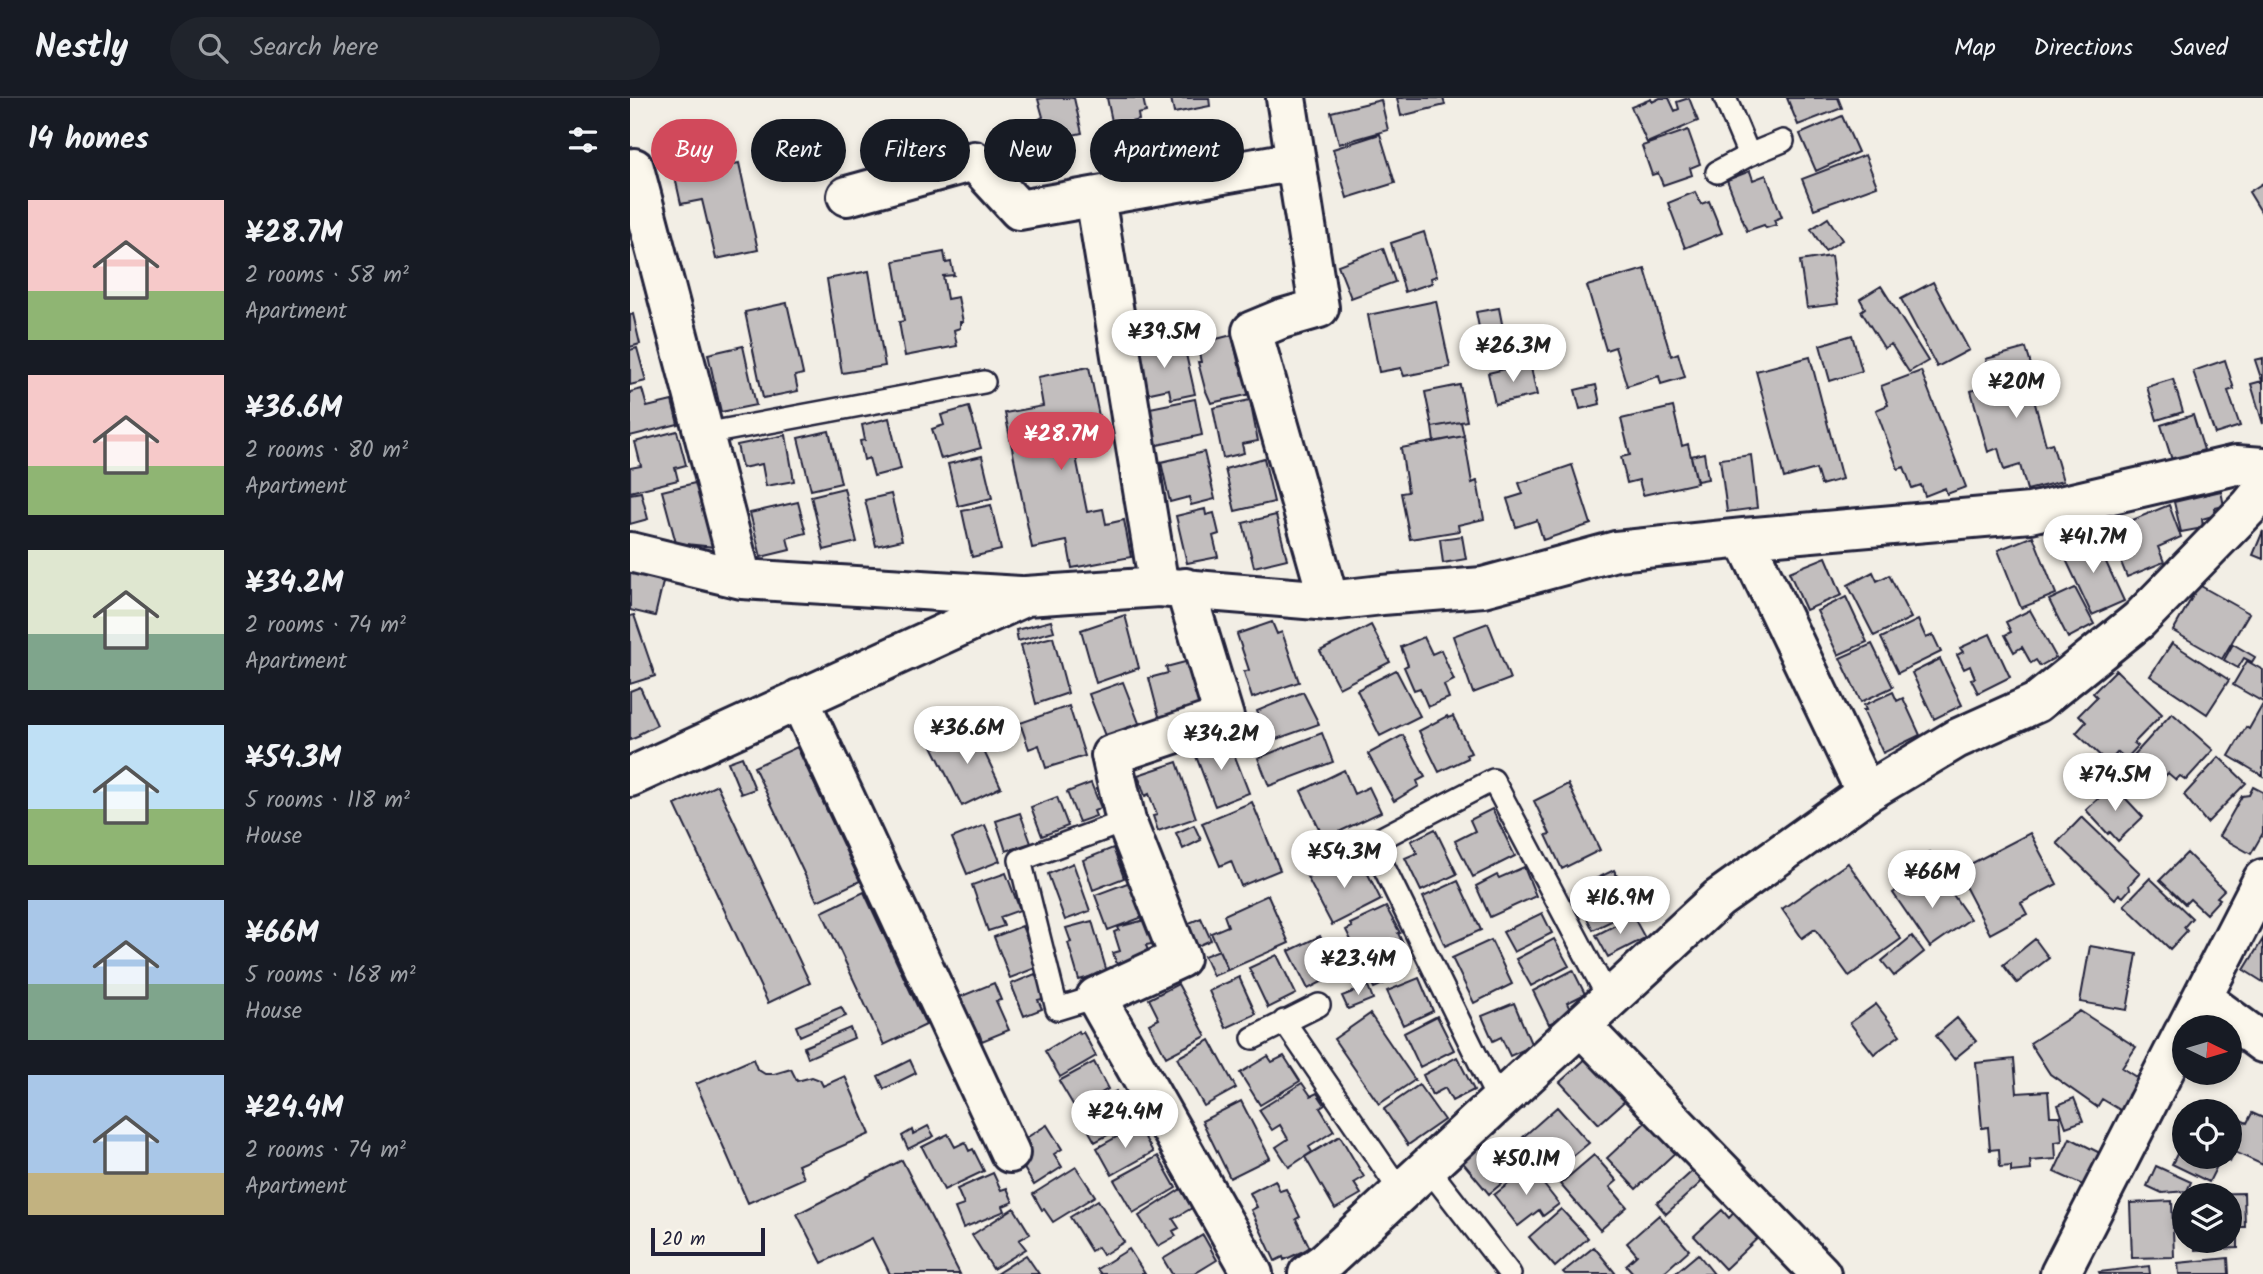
<!DOCTYPE html>
<meta charset="utf-8">
<style>
:root{--surface:#171b24;--page:#20242c;--text:#f1f3f6;--muted:#9ea1a6;--line:#363941;--accent:#d1495b}
body{margin:0;font-family:Kalam,sans-serif;background:var(--page);color:var(--text);height:100vh;display:flex;flex-direction:column;font-size:26px;white-space:nowrap}
*{box-sizing:border-box;margin:0}
p{font-size:23px;color:var(--muted)}
.icon{flex:none;width:38px;height:38px;fill:none;stroke:currentColor;stroke-width:2;stroke-linecap:round;stroke-linejoin:round}
.map{position:relative;flex:1;overflow:hidden}
.panel{display:flex;flex-direction:column;background:var(--surface);width:630px}
.panel>*{flex:none}
.banner{position:absolute;left:21px;top:21px;width:665px;height:63px;display:flex;gap:14px}
.needle{width:46px;rotate:95deg}
.controls{position:absolute;left:1542px;top:917px;display:grid;gap:14px}
.controls a{display:grid;place-items:center;width:70px;height:70px;border-radius:50%;background:var(--surface);box-shadow:0 4px 10px #0003;font-size:35px}
.scale{position:absolute;left:21px;bottom:18px;width:114px;box-sizing:border-box;padding-left:7px;border:4px solid #22223b;border-top:0;font-size:19px;line-height:24px;white-space:nowrap;color:#22223b;-webkit-text-stroke:5px #fbf7ec;paint-order:stroke}
.price{position:absolute;translate:-50% -60px;padding:0 16px;border-radius:24px;background:#fff;color:#222;font-size:23px;line-height:46px;filter:drop-shadow(0 2px 4px #0008)}
.price::after{content:'';position:absolute;left:50%;top:42px;width:21px;height:16px;margin-left:-10px;background:inherit;clip-path:polygon(0 0,100% 0,50% 100%)}
.price.on{background:var(--accent);color:#fff}
ul{padding:0;list-style:none}
li{display:flex;align-items:center;gap:21px;height:175px;padding:0 28px}
li span{display:grid;place-items:center;flex:none;width:196px;height:140px;border-radius:0px;color:#555}
li>.icon{margin-inline-start:auto}
span .icon{width:84px;height:84px;fill:#fffc;stroke-width:1}
li b{font-size:30px}
h2{display:flex;justify-content:space-between;align-items:center;height:84px;padding:0 28px;font-size:30px}
.tag{padding:0 24px;border-radius:32px;background:var(--surface);box-shadow:0 4px 10px #0003;font-size:24px;line-height:63px}
.tag.on{background:var(--accent);color:#fff}
header{display:flex;align-items:center;gap:42px;box-sizing:border-box;height:98px;padding:0 35px;background:var(--surface);border-bottom:2px solid var(--line)}
header strong{font-size:33px}
nav{display:flex;gap:38px;margin-inline-start:auto;font-size:24px}
.search{width:490px;height:63px;background:var(--page);display:flex;align-items:center;gap:18px;box-sizing:border-box;padding:0 24px;border-radius:38px;color:var(--muted);font-size:26px}
main{display:flex;flex:1;min-height:0}
.map>svg:first-child{display:block}
.building{fill:#c2bebe;stroke:#22223b;stroke-width:2}
.lines{fill:none;stroke-linecap:round;stroke-linejoin:round}
.lane-casing{stroke:#22223b;stroke-width:26}
.street-casing{stroke:#22223b;stroke-width:44}
.lane{stroke:#fbf7ec;stroke-width:21}
.street{stroke:#fbf7ec;stroke-width:38}
</style>
<header>
<strong>Nestly</strong>
<div class="search"><svg class="icon" aria-label="search" viewBox="0 0 24 24"><circle cx="10" cy="10" r="6"/><path d="M15 15l6 6"/></svg>Search here</div>
<nav><a>Map</a><a>Directions</a><a>Saved</a></nav>
</header>
<main>
<section class="panel">
<h2>14 homes<svg class="icon" aria-label="filters" viewBox="0 0 24 24"><path d="M4 7h16M4 17h16"/><circle cx="9" cy="7" r="2"/><circle cx="15" cy="17" r="2"/></svg></h2>
<ul>
<li><span style="background:linear-gradient(#f6c9c9 65%,#8fb573 0)"><svg class="icon" aria-label="home" viewBox="0 0 24 24"><path d="M3 11l9-7 9 7M6 9v11h12V9"/></svg></span><div><b>¥28.7M</b><p>2 rooms · 58 m²</p><p>Apartment</p></div></li>
<li><span style="background:linear-gradient(#f6c9c9 65%,#8fb573 0)"><svg class="icon" aria-label="home" viewBox="0 0 24 24"><path d="M3 11l9-7 9 7M6 9v11h12V9"/></svg></span><div><b>¥36.6M</b><p>2 rooms · 80 m²</p><p>Apartment</p></div></li>
<li><span style="background:linear-gradient(#dfe7d0 60%,#7fa58c 0)"><svg class="icon" aria-label="home" viewBox="0 0 24 24"><path d="M3 11l9-7 9 7M6 9v11h12V9"/></svg></span><div><b>¥34.2M</b><p>2 rooms · 74 m²</p><p>Apartment</p></div></li>
<li><span style="background:linear-gradient(#bfe0f5 60%,#8fb573 0)"><svg class="icon" aria-label="home" viewBox="0 0 24 24"><path d="M3 11l9-7 9 7M6 9v11h12V9"/></svg></span><div><b>¥54.3M</b><p>5 rooms · 118 m²</p><p>House</p></div></li>
<li><span style="background:linear-gradient(#a9c7e8 60%,#7fa58c 0)"><svg class="icon" aria-label="home" viewBox="0 0 24 24"><path d="M3 11l9-7 9 7M6 9v11h12V9"/></svg></span><div><b>¥66M</b><p>5 rooms · 168 m²</p><p>House</p></div></li>
<li><span style="background:linear-gradient(#a9c7e8 70%,#c2b280 0)"><svg class="icon" aria-label="home" viewBox="0 0 24 24"><path d="M3 11l9-7 9 7M6 9v11h12V9"/></svg></span><div><b>¥24.4M</b><p>2 rooms · 74 m²</p><p>Apartment</p></div></li>
</ul>
</section>
<div class="map">
<svg width="1633" height="1176" viewBox="0 0 1633 1176">
<rect width="100%" height="100%" fill="#f2eee5"/>
<filter id="ink" filterUnits="userSpaceOnUse"><feTurbulence type="fractalNoise" baseFrequency=".0143" numOctaves="2"/><feDisplacementMap in="SourceGraphic" scale="14" xChannelSelector="R" yChannelSelector="G"/><feConvolveMatrix kernelMatrix="1 2 1 2 8 2 1 2 1" color-interpolation-filters="sRGB"/></filter>
<g filter="url(#ink)">
<path class="building" d="M415 0H444L452 35 414 43 409 21 413 19 408 1Z
M477 0H513L516 14 508 16 509 22 483 28Z
M541 0H579L580 8 544 15Z
M767 0H813L815 7 771 18Z
M1030 0H1039L1045 13 1049 11 1047 4 1059 0 1068 23 1017 45 1001 9 1021 1 1022 4Z
M1157 0H1208L1212 10 1168 27Z
M751 2 758 32 709 46 701 14Z
M1212 18 1228 54 1186 73 1170 36Z
M1058 32 1070 66 1060 70 1062 77 1033 87 1028 75 1022 77 1012 48Z
M750 36 765 85 717 100 703 51Z
M1235 57 1247 88 1184 111 1172 81Z
M109 65 128 152 86 161 72 102 51 106 45 79Z
M1120 73 1123 82 1136 77 1152 119 1144 122 1146 127 1136 130 1134 127 1117 133 1097 82Z
M1633 85V117L1619 94Z
M1065 94 1071 106 1079 103 1092 135 1055 150 1038 105Z
M1198 120 1212 142 1195 153 1181 131Z
M794 134 807 178 801 180 802 185 775 194 761 145Z
M753 150 765 184 721 200 708 167Z
M314 154 316 165 321 164 324 177 313 178 317 201 328 199 333 224H330V230L324 232 327 248 275 258 269 224 274 223 264 163Z
M1201 158 1208 206 1177 210 1170 163Z
M1015 171 1041 258 1048 255 1055 279 1031 286 1029 278 997 288 985 249 976 252 957 188Z
M239 173 255 268 212 275 197 181Z
M1303 184 1339 252 1307 269 1271 201Z
M1251 188 1298 263 1279 274 1261 246 1254 250 1231 213 1235 210 1230 201Z
M806 203 820 269 774 278 771 270 749 274 738 217Z
M157 205 173 276 165 278 168 293 133 300 115 214Z
M869 210 876 246 853 250 846 214Z
M3 216 10 246 0 249V217Z
M602 237 609 267 615 266 621 296 581 305 575 291 568 264H571L567 246Z
M1222 237 1232 273 1200 283 1190 247Z
M553 243 565 296 541 301 539 291 511 297 502 253Z
M113 248 126 307 91 314 78 256Z
M7 250 16 283 0 287V252Z
M1396 250 1405 281 1399 283 1416 347 1422 345 1433 383 1397 392 1390 367 1374 372 1368 350 1358 354 1341 293 1363 286 1356 261Z
M1180 259 1212 381 1191 387 1186 371 1154 380 1126 273Z
M1633 260V326L1621 286 1632 283 1625 262Z
M1595 262 1604 291 1598 293 1610 328 1585 336 1563 273Z
M900 265 907 297 865 306 858 275Z
M459 269 469 318 454 321 455 326 440 329 457 414 473 411 476 426 494 422 501 459 442 470 437 443 402 450 375 315 413 308 408 279Z
M1291 273 1336 389 1317 396 1315 390 1295 398 1291 387 1282 390 1274 369 1268 371 1246 312 1258 307 1251 288Z
M1543 281 1553 314 1527 322 1517 289Z
M830 287 837 323 802 329 795 294Z
M966 287 970 306 950 311 945 292Z
M12 291 17 309 42 303 48 326 0 338V294Z
M565 301 572 337 523 348 515 311Z
M620 302 628 343 612 346 614 355 593 360 583 310Z
M339 309 351 350 311 361 302 331 314 327 311 317Z
M1043 309 1052 348 1058 346 1067 385 1013 397 1009 382 997 385 991 359 1000 357 991 321Z
M1563 317 1574 352 1542 362 1531 327Z
M259 320 271 371 244 378 239 360 234 362 230 343 235 342 232 327Z
M831 324 834 338 804 344 802 329Z
M47 333 56 367 45 370 48 382 0 394V370L11 368 5 344Z
M199 333 211 385 181 392 168 340Z
M156 337 164 383 136 388 132 366 112 370 107 347Z
M834 338 842 385 847 383 854 421 828 427 829 433 780 441 771 395 778 394 771 350Z
M574 354 585 401 561 407 559 399 540 404 531 364Z
M1074 355 1078 381 1067 383 1061 358Z
M1121 357 1127 410 1097 414 1090 361Z
M352 358 362 400 328 408 318 366Z
M634 360 644 404 605 413 595 371Z
M942 367 961 426 913 442 907 422 886 429 877 401 893 396 889 385Z
M69 384 85 449 46 445 32 393Z
M214 390 227 444 194 452 181 398Z
M1591 393 1594 408 1585 410 1586 417 1572 421 1573 430 1551 434 1544 404Z
M11 394 18 421 0 426V396Z
M261 396 272 442 246 448 235 402Z
M168 404 176 435 157 440 160 452 131 459 120 415Z
M361 407 371 452 342 459 332 413Z
M1539 407 1551 439 1528 449 1534 464 1497 479 1478 432Z
M575 411 576 417 584 415 589 436 583 438 588 459 557 465 546 418Z
M646 417 657 461 624 469 613 425Z
M1633 433V461L1623 457Z
M1463 436 1494 503 1462 517 1431 451Z
M832 438 836 461 813 465 810 441Z
M1403 438 1426 496 1391 510 1368 452Z
M1196 459 1212 497 1176 512 1159 474Z
M0 472 34 480 25 518 0 512Z
M1243 474 1247 483 1259 477 1281 520 1244 538 1218 487Z
M1569 487 1619 515 1592 561 1543 533Z
M1445 490 1464 526 1438 540 1419 502Z
M1216 499 1237 544 1208 557 1187 513Z
M1400 512 1426 559 1410 568 1406 562 1401 565 1392 549 1384 554 1375 537 1381 534 1376 524Z
M4 517 25 578 0 586V518Z
M495 517 509 570 466 585 451 532Z
M1288 522 1296 540 1303 537 1311 554 1268 575 1251 540Z
M421 523 424 533 388 543 386 532Z
M642 524 647 536 652 534 669 584 622 600 614 574 619 572 607 536Z
M858 525 880 581 843 595 823 538Z
M741 527 760 564 709 590 690 553Z
M1360 536 1380 579 1348 595 1341 581 1345 580 1340 568 1334 571 1327 557 1333 554 1330 550Z
M423 539 438 595 406 606 391 547Z
M794 539 802 556 811 552 824 582 814 587 819 600 798 609 790 590 784 592 774 569 778 567 771 549Z
M1542 545 1599 582 1577 616 1520 578Z
M1242 546 1263 589 1231 604 1210 560Z
M1603 546 1625 559 1622 564 1614 560 1608 570 1594 562Z
M1310 561 1332 607 1304 621 1282 575Z
M559 563 574 616 531 626 519 580 538 575 536 569Z
M1617 563 1633 572V604L1603 587Z
M766 572 790 618 750 638 727 592Z
M1486 572 1532 616 1504 645 1508 648 1496 661 1488 654 1478 665 1446 635 1456 624 1449 617 1467 599 1463 595Z
M493 584 514 638 480 651 459 596Z
M10 589 27 627 9 636 10 638 0 642V593Z
M673 594 689 626 624 649 616 628 630 622 627 613Z
M1263 594 1267 603 1273 600 1290 637 1253 655 1233 612H1236L1234 607Z
M1633 606V678L1599 658 1616 629 1619 631Z
M439 608 455 658 416 670 409 647 399 651 390 625Z
M1542 615 1583 652 1556 682 1550 678 1546 682 1538 675 1531 682 1504 657Z
M817 618 818 620 823 618 841 655 836 657 838 660 809 674 789 633Z
M342 628 371 689 332 708 302 648Z
M692 635 703 664 639 688 628 660Z
M773 637 795 679 787 683 789 688 764 703 738 656Z
M599 643 619 695 585 708 564 653 586 644 587 647Z
M167 649 230 783 187 803 124 669Z
M112 659 125 691 111 696 98 664Z
M1589 659 1616 685 1577 725 1554 697Z
M547 664 566 720 528 733 523 718 527 717 519 696 515 698 508 677Z
M714 672 724 696 739 689 751 714 694 741 671 693Z
M461 685 471 710 464 713 466 718 449 724 437 694Z
M938 686 970 752 932 771 916 737 920 736 904 703Z
M87 687 180 885 138 905 45 707Z
M1483 687 1513 719 1488 743 1480 734 1478 736 1456 712Z
M1623 689 1633 694V735L1621 756 1589 738 1612 698 1619 697Z
M427 699 438 728 412 738 401 709Z
M622 704 650 772 611 788 601 763 590 768 572 725Z
M862 711 885 758 843 779 825 743 845 733 840 722Z
M390 715 401 745 376 753 366 723Z
M1452 719 1510 775 1499 787 1500 791 1493 799 1489 796 1485 801 1427 745Z
M355 727 370 763 337 776 322 740Z
M564 727 571 742 553 751 546 735Z
M805 731 827 776 791 793 775 760 787 755 781 743Z
M1400 735 1427 786 1391 805 1397 816 1360 836 1327 773Z
M483 750 494 780 463 792 453 762Z
M1300 754 1313 771 1293 785 1281 767Z
M1557 755 1594 792 1587 799 1590 801 1576 816 1560 801 1555 806 1530 782Z
M730 760 751 802 702 827 677 779 708 763 711 770Z
M443 765 460 813 435 822 418 776Z
M1218 765 1271 841 1219 878 1185 831 1172 840 1152 811Z
M894 769 906 798 860 819 846 788 867 777 869 780Z
M984 772 1004 812 963 832 943 792Z
M376 775 390 812 370 819 374 828 358 833 342 787Z
M1520 780 1562 820 1554 829 1557 833 1540 851 1494 807Z
M1282 781 1292 795 1312 781 1340 821 1300 849 1263 795Z
M828 783 851 832 815 848 793 799Z
M500 784 513 819 478 832 465 797Z
M234 794 296 927 254 947 192 814Z
M638 797 659 845 598 872 581 835 598 828 594 817Z
M756 809 770 835H768L774 848 753 858 762 875 755 879 758 884 744 890 716 832 722 829 720 826Z
M912 815 922 835 884 854 873 834Z
M1003 818 1015 840 978 859 966 837Z
M571 820 581 842 563 850 552 828Z
M515 822 522 846 516 847 519 856 488 869 483 855 490 853 484 834 489 832 488 829Z
M462 823 477 874 449 882 438 845 441 844 436 830Z
M392 828 408 869 380 880 364 839Z
M690 838 709 875 678 891 659 853Z
M1282 838 1294 854 1264 878 1252 863Z
M924 841 939 868 901 888 886 861Z
M1405 841 1419 860 1387 885 1373 867Z
M1633 841V884L1614 872Z
M861 842 882 886 844 905 822 860Z
M1460 848 1507 856 1497 912 1450 904Z
M589 852 598 872 583 878 574 858Z
M647 857 666 896 638 910 619 870Z
M943 872 955 896 937 905 941 914 919 926 903 893Z
M405 876 416 900 408 902 412 911 394 918 381 886Z
M609 879 626 916 596 930 579 893Z
M789 880 803 913 773 927 757 893Z
M364 885 371 902 366 903 379 932 352 943 349 935 343 938 327 900Z
M548 886 576 938 536 959 519 926 529 921 519 901Z
M738 888 743 901 718 911 712 898Z
M884 905 902 948 880 958 871 939 863 943 852 918Z
M1246 906 1270 937 1244 956 1220 925Z
M211 909 216 918 170 938 166 928Z
M1450 913 1506 949 1492 970 1509 981 1498 997 1501 999 1492 1013 1472 1001 1467 1009 1420 976 1400 945Z
M740 916 785 982 749 1006 704 941Z
M807 918 824 952 790 969 774 935Z
M1327 920 1346 943 1324 961 1306 938Z
M220 930 224 940 178 960 174 949Z
M448 933 450 936 453 934 466 958 430 979 415 953Z
M580 942 606 990 574 1008 547 960Z
M638 958 642 964 654 958 670 983 630 1007 610 975Z
M959 958 998 1000 969 1026 930 984Z
M827 959 844 992 822 1003 815 990 802 997 793 977Z
M123 961 127 971 135 976H144L161 971 167 983 182 979 190 982 193 988 215 978 240 1036 168 1067 174 1080 118 1105 66 986Z
M1384 961 1387 995 1418 993 1420 1018H1430L1432 1043 1425 1044 1426 1061 1400 1063 1401 1072 1381 1074V1068L1370 1069 1369 1051 1360 1052 1358 1029 1352 1030 1346 965Z
M280 962 286 975 254 991 248 978Z
M464 964 478 991 445 1010 429 983Z
M672 985 681 998 687 995 695 1007 690 1010 704 1033 679 1049 682 1054 659 1069 646 1049 658 1041 650 1027 642 1032 629 1012Z
M789 987 814 1022 778 1047 754 1011Z
M486 993 503 1023 465 1044 448 1014Z
M1444 1000 1453 1023 1436 1029 1428 1007Z
M611 1003 640 1060 600 1080 572 1023Z
M1572 1003 1593 1013H1567Z
M927 1009 959 1045 923 1075 893 1039Z
M1622 1015 1633 1020V1067L1605 1054 1600 1064 1591 1060 1579 1084 1542 1066 1554 1042V1059H1600V1017L1617 1025Z
M1020 1020 1049 1051 1006 1091 977 1060Z
M417 1027 432 1051 424 1056 432 1069 404 1087 392 1067 399 1063 388 1045Z
M508 1027 523 1054 482 1077 467 1050Z
M298 1028 304 1038 278 1051 272 1038 282 1032 283 1036Z
M318 1036 325 1049 335 1044 339 1053 343 1051 354 1073 314 1092 292 1049Z
M710 1038 734 1079 724 1085 731 1096 705 1111 675 1059Z
M1440 1040 1470 1055 1455 1088 1424 1074Z
M865 1044 873 1053 880 1046 896 1065 859 1096 829 1060 847 1045 854 1052Z
M964 1057 987 1083 980 1089 997 1109 970 1132 930 1086Z
M528 1058 546 1090 503 1115 484 1082Z
M272 1062 330 1176H260L242 1140 192 1165 167 1116Z
M1526 1068 1561 1084 1557 1093 1532 1095 1517 1088Z
M446 1069 465 1098 423 1124 414 1111 412 1112 403 1096Z
M900 1069 929 1106 913 1118 909 1112 888 1128 864 1097Z
M1067 1069 1077 1079 1036 1116 1027 1105Z
M363 1075 371 1092 377 1090 383 1104 373 1108 375 1113 333 1130 325 1110 334 1107 327 1091Z
M645 1082 650 1093 656 1091 670 1119 666 1121 680 1150 654 1162 653 1159 645 1163 621 1112 627 1109 620 1095Z
M551 1091 562 1110 543 1121 549 1130 543 1133 546 1138 528 1148 509 1118Z
M1614 1095 1615 1129H1608V1150L1565 1152V1143H1600V1097L1564 1096Z
M468 1102 494 1144 473 1157 468 1149 461 1153 440 1119Z
M1542 1103 1544 1159 1502 1160 1500 1105Z
M384 1110 400 1136 389 1142 396 1151 363 1171 342 1137Z
M931 1111 958 1140 925 1169 899 1139Z
M1107 1111 1131 1137 1095 1171 1064 1138 1092 1112 1099 1120Z
M1029 1117 1059 1152 1032 1176H1004L996 1167 1007 1157 997 1145Z
M573 1137 587 1162 564 1176H542L533 1161Z
M964 1149 986 1176H935L933 1174Z
M499 1151 515 1176H471L467 1171Z
M1068 1156 1084 1176H1044Z
M396 1157 409 1176H366Z
M1598 1160 1599 1176H1549L1548 1165Z
M1519 1168 1520 1176H1470L1469 1174Z"/>
<g class="lines">
<defs>
<path id="lane" d="M1095 0 1119 57 1153 43
M1087 74 1119 57
M74 336 354 284
M466 899 427 911 390 762 496 723
M654 923 771 1094
M623 940 689 907
M868 1002 742 745 863 682 979 901
M798 1070 880 1176"/>
<path id="street" d="M656 0 689 210 651 221 622 233 699 503
M0 71 4 70 112 481
M217 98 344 63 389 112 666 63
M465 99 529 489
M1114 440 1236 695
M0 454 112 481 390 498
M555 490 594 619 481 657 496 723 550 860 466 899 623 1176
M169 601 380 1055
M0 679 396 498 529 489 699 503 752 497 853 489 986 453 1114 440 1400 415 1606 367 1633 369
M1572 900 1633 945
M951 928 1191 1176
M1557 929 1633 781
M678 1176 695 1164 1088 801 1236 695 1326 641 1406 605 1509 522 1620 408 1633 392
M1430 1176 1554 934"/>
</defs>
<use href="#lane" class="lane-casing"/>
<use href="#street" class="street-casing"/>
<use href="#lane" class="lane"/>
<use href="#street" class="street"/>
</g>
</g>
</svg>
<div class="controls">
<a><svg class="needle" viewBox="-14 -14 28 28"><path d="M0-13l5 13h-10z" fill="#e53935"/><path d="M0 13l5-13h-10z" fill="#9ea1a6"/></svg></a>
<a><svg class="icon" aria-label="locate" viewBox="0 0 24 24"><circle cx="12" cy="12" r="6"/><path d="M12 2v4M12 18v4M2 12h4M18 12h4"/></svg></a>
<a><svg class="icon" aria-label="layers" viewBox="0 0 24 24"><path d="M12 4l9 5-9 5-9-5zM3 14l9 5 9-5"/></svg></a>
</div>
<div class="scale">20 m</div>
<b class="price" style="left:534px;top:272px">¥39.5M</b>
<b class="price" style="left:883px;top:286px">¥26.3M</b>
<b class="price" style="left:1386px;top:322px">¥20M</b>
<b class="price on" style="left:431px;top:374px">¥28.7M</b>
<b class="price" style="left:1463px;top:477px">¥41.7M</b>
<b class="price" style="left:337px;top:668px">¥36.6M</b>
<b class="price" style="left:591px;top:674px">¥34.2M</b>
<b class="price" style="left:1485px;top:715px">¥74.5M</b>
<b class="price" style="left:714px;top:792px">¥54.3M</b>
<b class="price" style="left:1302px;top:812px">¥66M</b>
<b class="price" style="left:990px;top:838px">¥16.9M</b>
<b class="price" style="left:728px;top:899px">¥23.4M</b>
<b class="price" style="left:495px;top:1052px">¥24.4M</b>
<b class="price" style="left:896px;top:1099px">¥50.1M</b>
<div class="banner">
<a class="tag on">Buy</a>
<a class="tag">Rent</a>
<a class="tag">Filters</a>
<a class="tag">New</a>
<a class="tag">Apartment</a>
</div>
</div>
</main>
